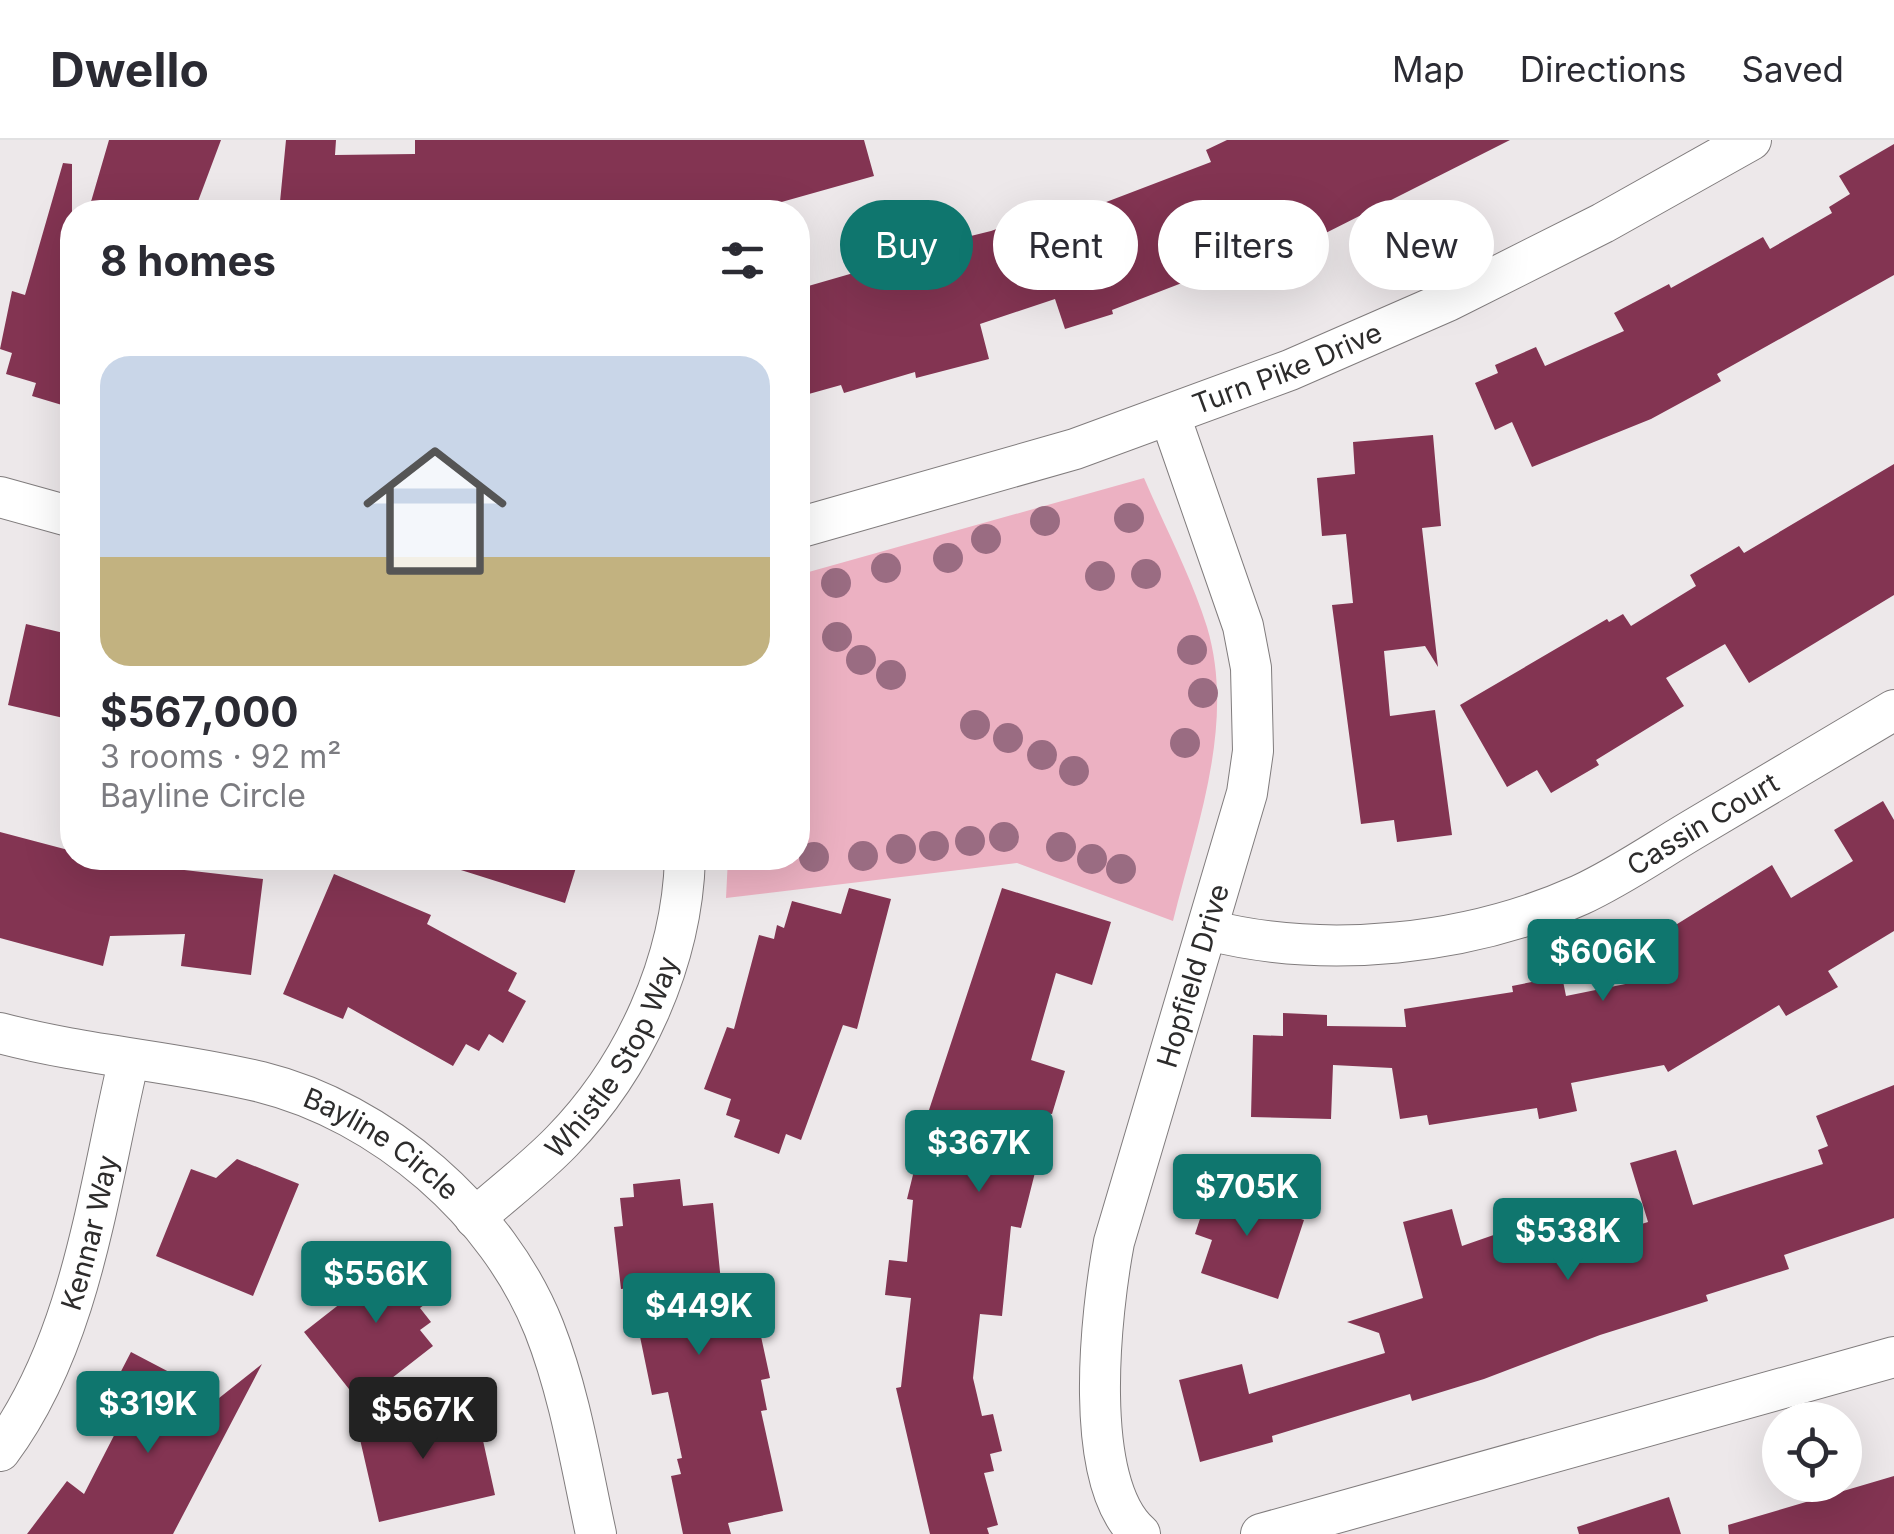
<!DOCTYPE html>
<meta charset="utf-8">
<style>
:root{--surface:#fff;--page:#f2f2f3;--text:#2b2b33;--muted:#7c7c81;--line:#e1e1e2;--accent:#0f766e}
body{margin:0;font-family:Inter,sans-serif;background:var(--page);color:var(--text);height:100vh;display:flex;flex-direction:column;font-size:38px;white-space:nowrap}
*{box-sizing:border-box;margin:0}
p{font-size:32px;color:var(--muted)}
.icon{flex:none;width:55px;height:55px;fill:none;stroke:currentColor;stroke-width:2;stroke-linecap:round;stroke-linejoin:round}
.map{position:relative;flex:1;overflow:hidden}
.details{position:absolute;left:60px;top:60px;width:750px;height:670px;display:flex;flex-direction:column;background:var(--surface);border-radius:40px;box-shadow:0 10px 40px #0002}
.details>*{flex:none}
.hud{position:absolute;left:840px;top:60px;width:902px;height:90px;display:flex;gap:20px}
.buttons{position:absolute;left:1762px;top:1262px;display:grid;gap:20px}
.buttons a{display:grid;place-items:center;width:100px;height:100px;border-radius:50%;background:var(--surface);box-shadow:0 10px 40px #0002;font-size:50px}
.price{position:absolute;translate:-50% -85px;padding:0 22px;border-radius:10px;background:var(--accent);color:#fff;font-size:32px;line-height:65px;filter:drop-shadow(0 2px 5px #0008)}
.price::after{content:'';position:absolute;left:50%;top:60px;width:30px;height:22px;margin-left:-15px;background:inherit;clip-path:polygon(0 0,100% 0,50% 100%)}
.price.selected{background:#222;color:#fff}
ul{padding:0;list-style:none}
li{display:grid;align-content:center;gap:20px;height:530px;padding:0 40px}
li+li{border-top:2px solid var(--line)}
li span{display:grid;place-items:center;height:310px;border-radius:30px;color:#555}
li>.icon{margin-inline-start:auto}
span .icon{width:180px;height:180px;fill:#fffc;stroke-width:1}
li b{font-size:42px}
h2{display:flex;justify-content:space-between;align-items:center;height:120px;padding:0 40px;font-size:42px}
.tag{padding:0 35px;border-radius:45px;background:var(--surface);box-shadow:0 10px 40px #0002;font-size:35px;line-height:90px}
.tag.selected{background:var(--accent);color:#fff}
header{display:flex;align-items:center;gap:60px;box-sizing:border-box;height:140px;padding:0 50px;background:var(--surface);border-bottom:2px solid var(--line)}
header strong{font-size:48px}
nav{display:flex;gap:55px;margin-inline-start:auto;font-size:35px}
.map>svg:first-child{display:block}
.green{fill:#ecb1c2}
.building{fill:#833452}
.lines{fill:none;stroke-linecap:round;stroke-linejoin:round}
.street-casing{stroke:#807c7d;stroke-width:42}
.street{stroke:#fff;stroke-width:40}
.tree{fill:#9a6c82}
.labels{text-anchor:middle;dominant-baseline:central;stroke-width:10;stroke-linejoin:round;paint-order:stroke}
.street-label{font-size:28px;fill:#2d2c2c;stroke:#ede8ea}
</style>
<header>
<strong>Dwello</strong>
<nav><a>Map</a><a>Directions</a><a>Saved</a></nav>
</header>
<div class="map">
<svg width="1894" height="1394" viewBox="0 0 1894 1394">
<rect width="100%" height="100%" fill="#ede8ea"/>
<path class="green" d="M1144 338C1165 387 1191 436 1207 487 1236 584 1196 687 1173 781L1017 723 726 758 728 718H798V435Z"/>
<path class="building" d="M109 0H221L194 72H88Z
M286 0H336L335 15 415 14V0H864L874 36 746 72H279Z
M1227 0H1510L1296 108 1294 101 1275 107 1112 170 1113 174 1065 189 1055 159 980 184 989 219 916 238 915 232 844 253 841 245 798 257V149L888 123 886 117 991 91 1076 61 1080 72 1211 22 1206 10Z
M1894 4V135L1717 234 1721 241 1651 279 1532 327 1512 282 1495 290 1475 243 1498 233 1495 225 1536 207 1545 226 1624 191 1614 173 1669 144 1671 148 1763 97 1770 109 1832 73 1829 67 1850 54 1839 36Z
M63 23 72 24V268L32 256 36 243 6 234 12 213 0 209 12 151 25 155Z
M1433 295 1441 386 1422 388 1438 527 1425 506 1384 511 1390 576 1435 570 1452 695 1397 702 1394 680 1361 684 1332 465 1353 463 1346 394 1322 396 1317 338 1355 334 1353 302Z
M1894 324V455L1749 543 1725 504 1666 538 1684 566 1596 620 1599 625 1551 653 1537 630 1507 647 1460 565 1607 479 1609 482 1623 474 1631 486 1696 446 1690 435 1739 406 1744 413Z
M26 484 72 495V580L8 565Z
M1883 661 1894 680V791L1828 831 1838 847 1786 876 1779 865 1668 932 1664 925 1571 943 1577 971 1539 979 1537 968 1429 985 1427 975 1400 979 1392 928 1333 925 1331 979 1251 977 1253 895 1283 896V873L1327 875V886L1406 887 1404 869 1513 852 1512 846 1562 836 1566 856 1655 838 1637 809 1772 725 1791 758 1853 721 1834 690Z
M0 692 72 711V718H130L167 728 263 739 251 835 181 826 185 794 110 796 103 826 0 798Z
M446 718H579L565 763 445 725Z
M334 734 431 775 427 784 517 833 508 851 526 861 503 903 489 894 479 911 466 904 453 926 348 867 343 879 283 854Z
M849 748 891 759 857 889 843 885 801 1000 786 994 779 1014 734 997 740 980 726 975 731 959 704 949 727 887 734 889 759 795 774 799 777 785 784 788 792 761 841 774Z
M1002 748 1111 782 1092 845 1056 833 1031 920 1065 931 1052 974 1016 970 1048 981 1021 1088 1011 1086 1002 1176 980 1174 973 1238 982 1276 993 1274 1002 1311 990 1314 994 1331 984 1333 998 1385 987 1388 989 1394H930L896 1248 901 1247 911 1158 885 1155 889 1120 907 1122 913 1060 907 1059 929 970Z
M1894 945V1078L1784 1115 1789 1129 1706 1155 1708 1161 1600 1195 1484 1239 1412 1261 1410 1254 1272 1296 1273 1302 1200 1322 1179 1240 1242 1224 1249 1254 1385 1213 1379 1193 1347 1182 1423 1158 1403 1082 1452 1069 1462 1106 1537 1080 1542 1096 1564 1088 1570 1106 1648 1082 1630 1023 1676 1010 1693 1065 1823 1024 1818 1010 1828 1006 1816 976Z
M237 1019 299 1044 253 1156 156 1116 191 1029 216 1038Z
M1214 1036 1255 1050 1251 1062 1304 1080 1278 1159 1201 1133 1212 1100 1195 1094Z
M680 1039 683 1066 713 1063 724 1171 754 1164 770 1238 761 1240 767 1270 761 1271 783 1371 728 1383 731 1394H683L671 1336 681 1334 677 1319 682 1318 668 1252 652 1255 630 1148 621 1149 614 1087 623 1086 620 1058 634 1057 633 1044Z
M391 1103 433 1158 420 1168 431 1182 420 1190 433 1206 360 1263 304 1192 364 1145 354 1133Z
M131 1212 213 1255 209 1266 262 1224 173 1394H27L67 1341 84 1354 123 1278 102 1268Z
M451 1261 457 1288 466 1286 469 1299 482 1296 495 1355 379 1382 356 1282Z
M1894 1336V1394H1729L1728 1385Z
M1669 1357 1681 1394H1579L1577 1387Z"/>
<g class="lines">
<defs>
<g id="street">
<path d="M0 357 72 377"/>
<path id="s1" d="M798 388 1075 309 1290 230 1448 161 1603 83 1751 0"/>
<path id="s2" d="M1208 790C1327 820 1468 805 1580 755 1619 737 1655 712 1692 690 1759 650 1827 610 1894 570"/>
<path id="s3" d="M0 893C86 916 175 921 261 942 382 972 498 1072 544 1188 570 1254 581 1325 596 1394"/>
<path id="s4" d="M475 1078C503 1053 535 1029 562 1001 634 927 682 822 685 718"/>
<path id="s5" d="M0 1311C82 1201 98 1049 129 919"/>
<path id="s6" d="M1140 1394C1081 1343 1101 1171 1114 1102L1247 653 1253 611 1251 528 1243 486 1170 276"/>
<path d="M1261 1394 1894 1217"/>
</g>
</defs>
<use href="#street" class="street-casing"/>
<use href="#street" class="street"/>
</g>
<g class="tree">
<circle cx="1129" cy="378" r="15"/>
<circle cx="1045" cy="381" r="15"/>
<circle cx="986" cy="399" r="15"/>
<circle cx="948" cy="418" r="15"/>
<circle cx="886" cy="428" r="15"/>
<circle cx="1146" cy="434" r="15"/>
<circle cx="1100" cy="436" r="15"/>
<circle cx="836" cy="443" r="15"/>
<circle cx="837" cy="497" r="15"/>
<circle cx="1192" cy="510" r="15"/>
<circle cx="861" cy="520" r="15"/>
<circle cx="891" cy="535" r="15"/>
<circle cx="1203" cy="553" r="15"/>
<circle cx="975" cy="585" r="15"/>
<circle cx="1008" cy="598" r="15"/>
<circle cx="1185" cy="603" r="15"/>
<circle cx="1042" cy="615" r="15"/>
<circle cx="1074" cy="631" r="15"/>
<circle cx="1004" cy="697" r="15"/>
<circle cx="970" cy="701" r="15"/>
<circle cx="934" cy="706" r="15"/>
<circle cx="1061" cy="707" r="15"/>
<circle cx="901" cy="709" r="15"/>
<circle cx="863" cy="716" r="15"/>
<circle cx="814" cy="717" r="15"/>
<circle cx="1092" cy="719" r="15"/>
<circle cx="1121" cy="729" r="15"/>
</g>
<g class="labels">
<g class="street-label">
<text stroke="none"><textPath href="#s1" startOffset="515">Turn Pike Drive</textPath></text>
<text stroke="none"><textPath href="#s2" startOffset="522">Cassin Court</textPath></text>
<text stroke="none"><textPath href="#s6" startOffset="580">Hopfield Drive</textPath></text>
<text stroke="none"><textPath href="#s4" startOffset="215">Whistle Stop Way</textPath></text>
<text stroke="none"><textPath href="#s3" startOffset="402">Bayline Circle</textPath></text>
<text stroke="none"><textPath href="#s5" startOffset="238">Kennar Way</textPath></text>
</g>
</g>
</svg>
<div class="buttons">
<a><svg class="icon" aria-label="locate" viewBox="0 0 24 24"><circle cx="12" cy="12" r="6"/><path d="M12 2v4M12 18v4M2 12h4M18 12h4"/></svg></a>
</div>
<b class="price" style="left:1603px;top:864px">$606K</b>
<b class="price" style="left:979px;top:1055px">$367K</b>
<b class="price" style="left:1247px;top:1099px">$705K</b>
<b class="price" style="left:1568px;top:1143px">$538K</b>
<b class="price" style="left:376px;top:1186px">$556K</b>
<b class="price" style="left:699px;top:1218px">$449K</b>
<b class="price" style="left:148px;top:1316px">$319K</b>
<b class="price selected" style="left:423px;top:1322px">$567K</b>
<div class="hud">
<a class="tag selected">Buy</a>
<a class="tag">Rent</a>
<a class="tag">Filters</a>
<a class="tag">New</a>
</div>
<section class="details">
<h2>8 homes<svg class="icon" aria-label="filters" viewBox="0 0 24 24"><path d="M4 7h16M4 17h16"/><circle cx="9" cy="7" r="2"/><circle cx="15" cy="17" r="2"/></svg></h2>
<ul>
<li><span style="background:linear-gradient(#c9d6e8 65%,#c2b280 0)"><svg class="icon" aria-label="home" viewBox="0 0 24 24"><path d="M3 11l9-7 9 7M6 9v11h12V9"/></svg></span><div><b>$567,000</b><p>3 rooms · 92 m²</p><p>Bayline Circle</p></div></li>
</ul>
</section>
</div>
